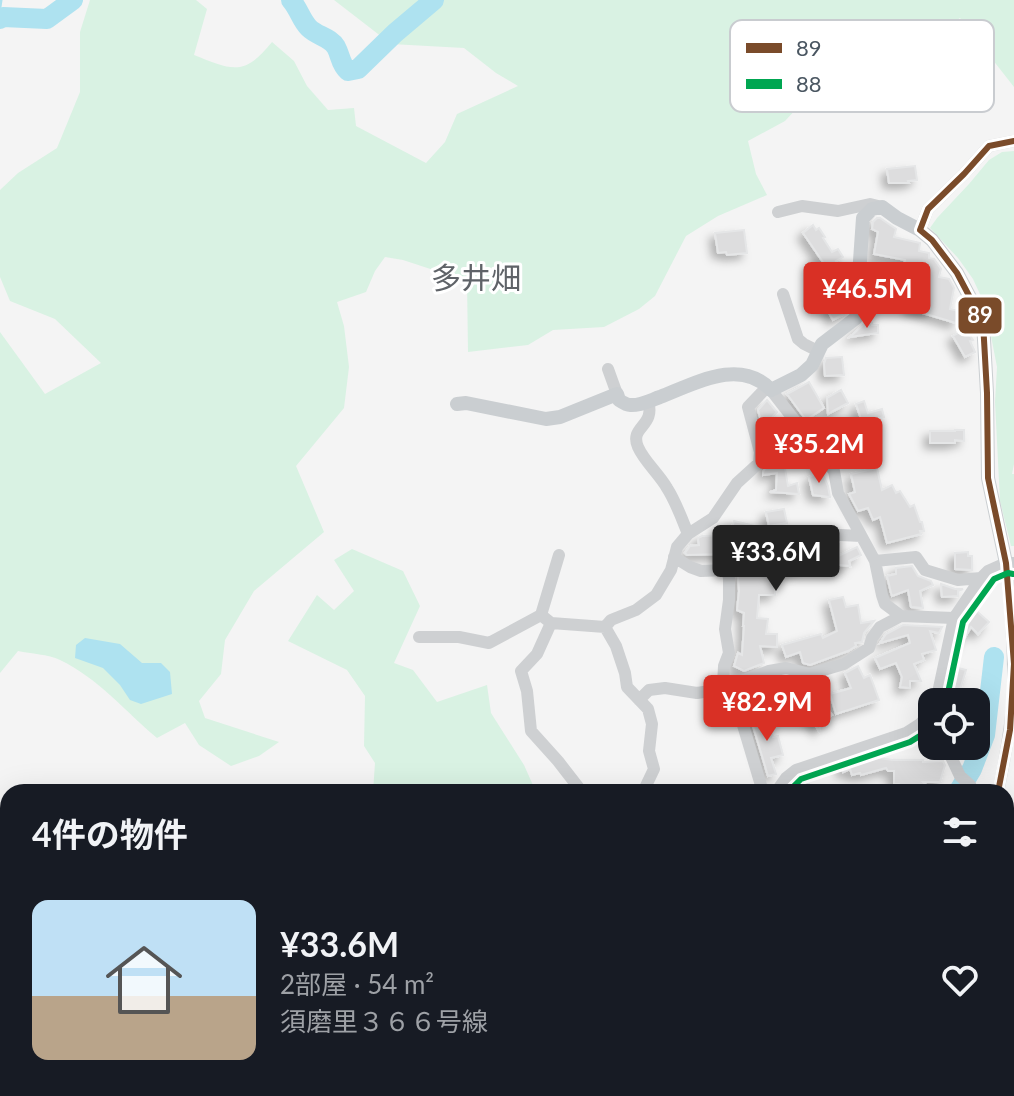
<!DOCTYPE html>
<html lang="ja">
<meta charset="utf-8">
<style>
:root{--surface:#171b24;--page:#20242c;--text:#f1f3f6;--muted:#9ea1a6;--accent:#d93025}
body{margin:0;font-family:Lato,"Noto Sans JP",sans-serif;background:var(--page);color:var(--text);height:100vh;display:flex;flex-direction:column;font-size:30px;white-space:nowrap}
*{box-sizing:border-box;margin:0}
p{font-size:26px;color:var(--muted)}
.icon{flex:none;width:44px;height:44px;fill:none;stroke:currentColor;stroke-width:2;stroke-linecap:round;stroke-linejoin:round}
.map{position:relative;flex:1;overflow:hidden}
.panel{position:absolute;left:0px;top:784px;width:1014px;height:312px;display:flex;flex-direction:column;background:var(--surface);border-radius:24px 24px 0 0;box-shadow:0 8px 32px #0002}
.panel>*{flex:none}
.fabs{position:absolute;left:918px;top:688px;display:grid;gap:16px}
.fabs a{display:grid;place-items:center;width:72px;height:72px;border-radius:16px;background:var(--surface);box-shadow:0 8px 32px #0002;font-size:40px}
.price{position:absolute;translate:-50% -68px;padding:0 18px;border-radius:8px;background:var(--accent);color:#fff;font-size:26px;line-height:52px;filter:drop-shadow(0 2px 4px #0008)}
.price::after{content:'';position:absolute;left:50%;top:48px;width:24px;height:18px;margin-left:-12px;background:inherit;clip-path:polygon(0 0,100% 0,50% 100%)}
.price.current{background:#222;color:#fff}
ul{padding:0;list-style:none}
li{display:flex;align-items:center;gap:24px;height:200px;padding:0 32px}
li span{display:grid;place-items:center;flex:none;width:224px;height:160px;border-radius:16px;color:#555}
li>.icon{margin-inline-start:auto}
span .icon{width:96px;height:96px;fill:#fffc;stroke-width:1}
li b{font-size:34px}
h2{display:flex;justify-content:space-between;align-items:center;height:96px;padding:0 32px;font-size:34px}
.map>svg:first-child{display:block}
.green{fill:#d9f2e3}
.water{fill:#aee2f0}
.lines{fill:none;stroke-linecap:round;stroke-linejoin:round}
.stream{stroke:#aee2f0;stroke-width:3}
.river{stroke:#aee2f0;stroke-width:20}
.building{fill:#ddddde;stroke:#e5e6e7;stroke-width:2;filter:url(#shadow)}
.minor{stroke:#ced0d2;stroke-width:12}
.major{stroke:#caced1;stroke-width:14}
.bus-1-casing{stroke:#fff;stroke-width:12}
.bus-2-casing{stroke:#fff;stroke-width:12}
.bus-1{stroke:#7a4b2a;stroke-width:6}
.bus-2{stroke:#00a651;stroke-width:6}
.labels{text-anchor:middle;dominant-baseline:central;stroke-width:6;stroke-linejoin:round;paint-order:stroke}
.quarter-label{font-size:30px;fill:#5f6368;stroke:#fff}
.key{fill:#fff;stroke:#c9ccd0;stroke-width:2}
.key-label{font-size:22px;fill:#4a5661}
.line-badge{stroke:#fff;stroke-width:3}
.badge-label{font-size:22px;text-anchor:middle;font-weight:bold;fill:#fff}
</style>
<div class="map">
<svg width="1014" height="1096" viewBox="0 0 1014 1096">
<defs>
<filter id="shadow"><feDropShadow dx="-5.5" dy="5.5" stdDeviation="4" flood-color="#0004"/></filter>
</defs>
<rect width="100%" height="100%" fill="#f4f4f4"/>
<path class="green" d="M90 0H196L207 9 194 55C232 70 244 77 272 42L294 61 307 86 328 110 354 108 356 126 426 163 445 142 457 114 518 86 496 73 464 48 391 44 334 0H1014V87L960 18 900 55 814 90 785 121 748 141 756 174 767 195 718 216 686 236 655 296 639 309 604 327 553 330 528 345 468 352 467 281 403 260 385 257 375 271 366 292 337 302 344 326 349 367 344 408 296 466 324 532 254 591 225 640 221 674 199 701 205 718 279 742 259 756 231 766 199 745 185 723 157 738C126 712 98 678 60 660 48 654 31 654 18 651L0 673V332L45 394 101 363 55 319 10 301 0 277V190L18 173 57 148 80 92V32Z
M1014 151V464L1012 474H1014V546H1011L1000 501 995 402 997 367 985 305 973 279 958 258 930 228 937 218 969 184 989 160 1002 152Z
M352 549 403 571 420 606 394 663 413 670 437 702 487 685 491 713 524 765 536 792H373L375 763 364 746 365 696 347 670 288 641 317 595 334 610 354 591 334 560Z
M0 877H8V1010L0 1021Z
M355 1088H464L461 1096H353Z
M508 1088H632V1096H510Z
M775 1088H814V1096H773Z"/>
<path class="water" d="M85 638 120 644 142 663H161L170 672 172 694 141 704 130 700 120 685 103 668 75 658 76 645Z"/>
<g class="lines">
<path class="stream" d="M0 7 1 0"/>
<path class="river" d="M291 0C299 9 301 20 309 28 317 36 330 37 336 47 341 56 340 64 348 71L358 69 395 33 434 0
M0 19 3 17 47 19 73 0
M961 792 960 789 972 769 985 735 994 657
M797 1096 799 1088"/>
</g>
<path class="building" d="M915 166 917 180 908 181 909 183H889L887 169Z
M877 218H880L896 229 894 237 920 243 919 251 929 253V258L934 259 941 269 939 277 949 279 954 288 950 309 959 311 956 323 909 309 915 287 908 285 901 278 905 260 874 254 878 232 872 229 873 222Z
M813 225 816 230 819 228 825 237 823 238 832 252 838 249 843 257 836 261 838 264 829 271 803 233Z
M744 230 747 253 727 255 726 252 718 253 715 233Z
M845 298 847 301 846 313 833 320 826 308Z
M872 323V325H878V333L850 337 864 324Z
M967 331 973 340 970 341 975 352 965 357 953 336 960 332 964 333Z
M842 357 844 375 825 376 824 364 826 358Z
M809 382 824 408 806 420 787 394Z
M841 390 848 403 828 414 827 398Z
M767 400 777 412 763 428 758 410Z
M864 401 868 413 882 409 884 417 876 419 881 431 854 441 856 445 847 450 837 430 861 419 856 404Z
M955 430H964V441L955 440V443H930V431H955Z
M779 432 788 486 797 483 799 494 770 492 776 490 777 473 763 475V472L768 464 769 453 765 434Z
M877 468 882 490 892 485 896 493 900 491 910 507 914 505 920 522H922L924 531H920L921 534 887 543 880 517 873 520 868 508 858 511 849 494 855 492 851 474Z
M822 472 828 486 830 497 813 495 809 477Z
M784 509 787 523 769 526 766 512Z
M734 521 755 526 751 543H757V546L729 560 726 554 687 555 685 553 690 546 699 545 698 538 702 536 730 535Z
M802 542 839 544 838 556 857 547 861 555 849 561 850 566 811 562 793 571 789 563 777 570 775 595H759L757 618 768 619 766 634H777V647L760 646 764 663 744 671 734 666 738 653 742 655 744 626H743L744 613 737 610 739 591 738 576Z
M968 552V556H972V570L955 569V553Z
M912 566 918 576 931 581 933 585 920 591 923 608 911 607 908 590 892 596 891 593 887 576 896 574V568Z
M941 584 955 589H963L958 591V596L942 597Z
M843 597 846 607 858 605 861 623 874 621 864 633 862 642 855 643 856 646 848 651 810 665 803 663 800 652 786 657 782 645 821 634 823 638 837 631 829 600Z
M972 607 989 622 978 634 971 627 960 646 958 645 964 619Z
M903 625 942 627 939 633 930 631 936 650 922 654 924 660 914 664 921 681H910V688L900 687 902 677 896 663 880 669 875 658 910 643 908 635 880 643 886 634Z
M858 666 864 678 870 675 879 700 836 714 830 694 851 688 845 673Z
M958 668 966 670 959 693 951 691Z
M786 677 804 682 812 688 832 715 821 722 819 731 809 716 812 714 798 695 772 705 764 685 771 683V681Z
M754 715 755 717 765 715 773 737 778 736 783 755 771 758 776 774 768 776 750 716Z
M872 757 893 760H923V762L943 761 945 765 940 782H923L932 790 917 791 902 788 899 784H894V771H888L886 768 861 775 860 773 852 775 850 769 843 772 841 764Z
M808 781 812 792H787L791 787Z"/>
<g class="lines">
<path class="minor" d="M778 212 802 206 838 211 870 204 882 207
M920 230 928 209 964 174 989 146 1014 141
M783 294 798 339 804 344 818 351
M608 369 617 394
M771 390 834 471 838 493 875 561 882 595 885 604 901 616
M648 401C656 427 629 426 638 447 644 461 659 474 667 488 676 502 682 519 688 534
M674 557 690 567 701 571 727 570 741 565 800 533 861 536
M875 561 916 557 925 570 958 580 981 578
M541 615 551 623 605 627 611 620 636 610 656 595 671 570 677 547 688 534 713 518 737 483 759 463 760 452 748 407 768 386
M541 615 559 555
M551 623 537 654 521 671 527 691 531 731 558 761 582 792
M605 627 616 646 625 673 627 687 648 709 652 724 649 751 654 769 643 792
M419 637H459L489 643 541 615
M723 684 724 666 729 653 725 629 729 600V578L727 570
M731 685 763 792
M639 700 649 690 665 688 697 693 710 691 723 684 731 685 769 671 786 668 810 674 844 664 869 648 872 638 880 627 901 616 954 618
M936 702 954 618 981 578 988 571 1006 563C1010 606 1014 650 1013 694 1011 727 1005 759 998 792
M946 746 960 776 970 785 974 792
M776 792 786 778 796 770 906 733 920 724 932 711
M1006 848 1014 858
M668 1096 673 1088
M881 1096 889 1088
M983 1096V1088"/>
<path class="major" d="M457 404 466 403 546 419 560 417 617 394 619 400C622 402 627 405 630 405 640 406 651 400 660 397 694 384 740 357 771 390L801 375 812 365 822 344 856 318 863 218 872 209 882 207 897 218 920 230 932 240 957 273 983 322 987 393 988 478 1006 563 1014 564"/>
<defs>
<path id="bus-1" d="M998 792 1010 730 1014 664 1006 563 988 478 987 393 983 322 957 273 932 240 920 230 928 209 964 174 989 146 1014 141"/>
<path id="bus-2" d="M946 702 963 622 994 579 1008 573 1013 574
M788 792 801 779 910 742 926 732 932 726"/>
</defs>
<use href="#bus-1" class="bus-1-casing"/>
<use href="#bus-2" class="bus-2-casing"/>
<use href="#bus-1" class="bus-1"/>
<use href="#bus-2" class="bus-2"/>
</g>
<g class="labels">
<g class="quarter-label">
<text x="476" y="277">多井畑</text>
</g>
</g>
<rect x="730" y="20" width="264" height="92" rx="12" class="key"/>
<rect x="746" y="43" width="36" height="10" fill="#7a4b2a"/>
<rect x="746" y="79" width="36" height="10" fill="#00a651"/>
<g class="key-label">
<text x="796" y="56">89</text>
<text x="796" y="92">88</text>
</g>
<rect class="line-badge" x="957" y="296" width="46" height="39" rx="8" fill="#7a4b2a"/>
<g class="badge-label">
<text x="980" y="323">89</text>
</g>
</svg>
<div class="fabs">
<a><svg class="icon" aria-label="locate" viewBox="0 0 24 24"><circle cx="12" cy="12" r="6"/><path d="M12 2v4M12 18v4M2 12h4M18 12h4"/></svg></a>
</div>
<b class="price" style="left:867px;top:330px">¥46.5M</b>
<b class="price" style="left:819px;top:485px">¥35.2M</b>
<b class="price current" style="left:776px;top:593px">¥33.6M</b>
<b class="price" style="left:767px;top:743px">¥82.9M</b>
<section class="panel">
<h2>4件の物件<svg class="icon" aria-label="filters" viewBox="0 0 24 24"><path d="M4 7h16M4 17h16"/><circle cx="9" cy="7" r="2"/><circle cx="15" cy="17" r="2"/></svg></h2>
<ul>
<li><span style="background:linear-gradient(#bfe0f5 60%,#b9a48a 0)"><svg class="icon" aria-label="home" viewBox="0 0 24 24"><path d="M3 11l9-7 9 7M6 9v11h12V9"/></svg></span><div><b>¥33.6M</b><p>2部屋 · 54 m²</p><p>須磨里３６６号線</p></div><svg class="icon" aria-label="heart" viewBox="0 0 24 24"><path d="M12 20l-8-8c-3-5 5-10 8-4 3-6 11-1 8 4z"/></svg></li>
</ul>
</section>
</div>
